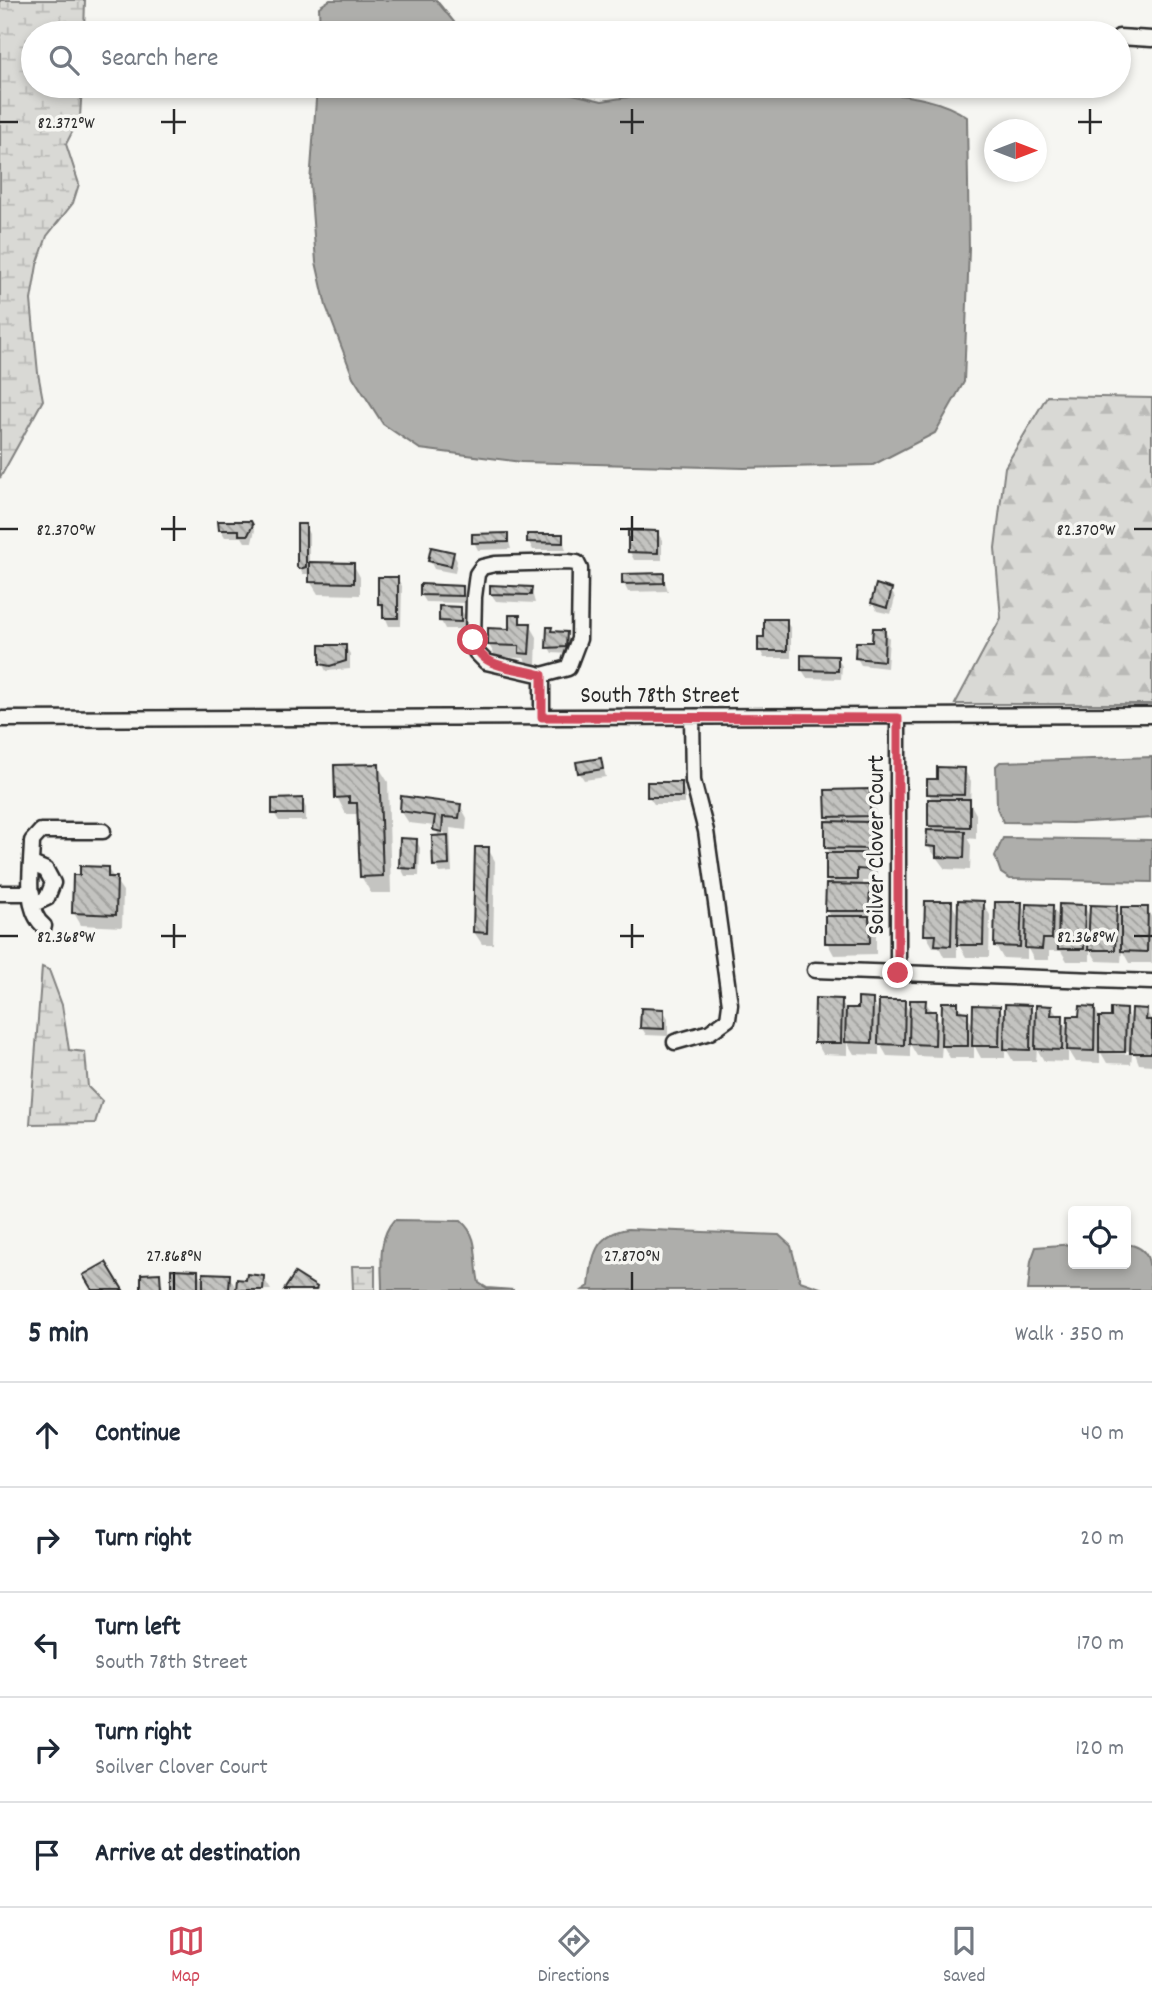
<!DOCTYPE html>
<html lang="en">
<head>
<meta charset="utf-8">
<style>
  :root { --surface:#fff; --page:#f6f6f7; --text:#1f2937; --muted:#747a83; --line:#e0e1e3; --accent:#d1495b }
  body { margin:0; font-family:Dekko,sans-serif; background:var(--page); color:var(--text) }
  .controls { position:absolute; right:21px; bottom:21px; display:grid; overflow:hidden; border-radius:7px; box-shadow:0 4px 10px #0003 }
  .controls button { width:63px; height:63px; display:grid; place-items:center; padding:0; border:0; border-bottom:2px solid var(--line); background:var(--surface); color:var(--text); font:35px sans-serif }
  .compass { position:absolute; left:984px; top:119px; width:63px; height:63px; border-radius:50%; background:var(--surface); box-shadow:0 4px 10px #0003; rotate:90deg }
  .stop { position:absolute; width:21px; height:21px; margin:-16px; border:5px solid #d1495b; border-radius:50%; background:#fff }
  .stop.end { background:#d1495b; border-color:#fff; box-shadow:0 2px 7px #0008 }
  .list { margin:0; padding:0; list-style:none }
  h2 { display:flex; justify-content:space-between; align-items:center; height:91px; margin:0; padding:0 28px; font-size:30px }
  h2 small { font-size:23px; font-weight:400; color:var(--muted) }
  .list li { display:grid; grid-template-columns:46px 1fr auto; gap:21px; align-items:center; box-sizing:border-box; height:105px; padding:0 28px; border-top:2px solid var(--line) }
  .list b { display:block; font-size:26px; white-space:nowrap }
  .list p { margin:0; font-size:23px; white-space:nowrap; color:var(--muted) }
  .list em { font-size:23px; font-style:normal; color:var(--muted) }
  .icon { flex:none; width:38px; height:38px; fill:none; stroke:currentColor; stroke-width:2; stroke-linecap:round; stroke-linejoin:round }
  .map { position:relative; flex:none; width:1152px; height:1290px; overflow:hidden }
  .search { position:absolute; background:var(--surface); box-shadow:0 4px 10px #0003; left:21px; right:21px; top:21px; height:77px; display:flex; align-items:center; gap:18px; box-sizing:border-box; padding:0 24px; border-radius:38px; color:var(--muted); font-size:26px }
  .sheet { height:616px; background:var(--surface) }
  nav { display:flex; justify-content:space-around; align-items:center; box-sizing:border-box; height:98px; border-top:2px solid var(--line); background:var(--surface); font-size:19px; color:var(--muted) }
  nav a { display:grid; justify-items:center; gap:4px }
  nav .on { color:var(--accent) }
  .map>svg:first-child { display:block }
</style>
</head>
<body>
<div class="map">
<svg width="1152" height="1290" viewBox="0 0 1152 1290">
  <defs>
    <pattern id="forest-firs" width="22" height="20" patternUnits="userSpaceOnUse" patternTransform="scale(1.75)"><rect width="22" height="20" fill="#d9d9d5"/><path d="M5 1l3.5 6h-7zM16 11l3.5 6h-7z" fill="#babab7"/></pattern>
    <pattern id="wetland-marsh" width="20" height="14" patternUnits="userSpaceOnUse" patternTransform="scale(1.75)"><rect width="20" height="14" fill="#d9d9d5"/><path d="M1 5h8M5 5V1M11 12h8M15 12V8" fill="none" stroke="#babab7"/></pattern>
    <pattern id="building-back-hatch" width="6" height="6" patternUnits="userSpaceOnUse" patternTransform="scale(1.75)"><rect width="6" height="6" fill="#c3c3c0"/><path d="M-1 5l2 2M0 0l6 6M5-1l2 2" fill="none" stroke="#9f9f9c"/></pattern>
  </defs>
  <rect width="100%" height="100%" fill="#f6f6f2"/>
  <filter id="ink" filterUnits="userSpaceOnUse"><feTurbulence type="fractalNoise" baseFrequency=".0143" numOctaves="2"/><feDisplacementMap in="SourceGraphic" scale="14" xChannelSelector="R" yChannelSelector="G"/><feConvolveMatrix kernelMatrix="1 2 1 2 8 2 1 2 1" color-interpolation-filters="sRGB"/></filter>
  <g filter="url(#ink)">
    <path fill="url(#forest-firs)" stroke="#828280" stroke-width="2" d="M1047,396L1152,398V704H955L1001,618L995,548L1005,467Z"/>
    <path fill="url(#wetland-marsh)" stroke="#828280" stroke-width="2" d="M0,0H85L84,33H33V86H82L80,117L66,144L79,184L73,203L47,236L37,265L31,300L38,373L43,400L0,478Z
      M42,967L49,970L62,1005L69,1050L85,1052L88,1087L102,1101L95,1123L30,1124Z
      M352,1266H375V1290H353Z"/>
    <path fill="#aeaeab" stroke="#7a7a78" stroke-width="2" d="M330,0H436L463,33H320L319,7Z
      M317,86H539L602,101L701,86H844C856,92 869,92 882,93C912,96 942,100 967,117L969,249L964,382L935,433L873,465L744,468L521,462L420,449L383,424L353,377L326,306L316,262L310,183Z
      M1152,757V818L1072,823L1003,822L997,808L996,766L1000,762Z
      M1003,838L1152,840V882L1010,879L1001,873L995,856Z
      M394,1220L461,1221C481,1238 473,1260 479,1283L487,1288L514,1290H382C382,1265 377,1239 394,1220Z
      M628,1229L779,1235L791,1246L800,1281L826,1290H583L589,1286C592,1256 595,1234 628,1229Z
      M1126,1244C1152,1247 1150,1265 1151,1290H1028L1031,1261L1036,1247L1073,1244V1264H1126Z"/>
    <path fill="#0003" fill-rule="evenodd" d="M250,523L255,530L252,542H245L242,537H225L220,529Z
      M305,526L309,534V564H353L360,577V595L318,594L310,581L311,574H303L299,566Z
      M657,532L662,540V560H634L630,552Z
      M507,534L511,549L478,550L474,542Z
      M562,536L566,550H533L529,542Z
      M453,553L457,561L455,573L434,569L430,561Z
      M663,575L668,591L628,592L624,584V576Z
      M397,578L402,586L401,626H389L380,604Z
      M462,587L466,603L426,602L421,594Z
      M531,588L535,603L496,601L491,594Z
      M891,590L895,598L891,614L877,611L873,603Z
      M460,609L465,616L464,629H445L441,621Z
      M519,617L523,625H530L537,637L536,665H528L524,658L496,657L489,645L511,631Z
      M786,621L791,629V658H764L760,650L766,639Z
      M551,629L553,633L566,634L570,641V654L552,653L548,646Z
      M884,630L889,638L887,668L861,665L857,658L874,644Z
      M345,646L350,654V669L326,671L322,663Z
      M837,658L842,666L841,679L807,678L802,670Z
      M601,760L606,777L584,780L579,772Z
      M378,766L388,782L391,893H371L361,876L360,818L357,814H346L337,797Z
      M964,769L971,782L970,803L976,814V839L967,838L971,845L970,870L945,869L928,846L933,832L930,826L933,801L929,794L938,781Z
      M681,784L685,792V804H654L649,797Z
      M869,791L876,803V828H872L876,836V860H873L877,867V881H863V887H869L876,899L875,923H872L876,930V954L834,955L827,942L832,918L827,910L831,886L827,879L831,855L827,847L831,823L827,816Z
      M302,800L306,808V821H279L274,813Z
      M460,805L467,818L466,830L450,828L452,872L440,873L435,865L439,837L435,826L409,823L401,811ZM439,824L447,837H443L436,826Z
      M416,840L420,848L419,876H405L401,868Z
      M488,849L495,861L493,944H482L474,932Z
      M107,868L123,891L122,927L81,925L74,913Z
      M951,903L959,917L983,903L990,915L989,957H966L957,942V957H944L939,947H933L926,935Z
      M1021,904L1028,917L1052,906L1060,920L1084,906L1091,919L1116,908L1123,921L1147,909L1152,918V963H1129L1122,950L1121,962L1097,961L1090,949V961H1067L1061,951H1049V960H1034L1027,947V959L1003,958L996,946Z
      M872,1000L880,1014L904,1002L911,1015L925,1002L943,1026L957,1004L974,1026L999,1007L1007,1021L1030,1007L1038,1020L1051,1007L1069,1030L1094,1008L1100,1018L1113,1019L1125,1010L1133,1023L1146,1010L1152,1021V1065L1139,1064L1134,1051L1105,1050V1053L1132,1054L1131,1064L1107,1063L1100,1051V1063L1076,1062L1068,1049V1062L1044,1061L1037,1049L1036,1061H1013L1005,1047V1058H981L974,1045V1058H950L942,1044L941,1057L917,1056L910,1044V1057L887,1056L879,1042V1055L854,1054L847,1042V1055L823,1054L816,1042L841,1001L846,1010H859Z
      M663,1010L668,1018V1036L646,1035L642,1028Z
      M197,1271L205,1284L229,1276L237,1290H173Z
      M159,1275L164,1290H143Z
      M263,1277L271,1290H238Z"/>
    <path fill="url(#building-back-hatch)" stroke="#2b2b2b" stroke-width="2" d="M218,521H251L253,525L248,535H239V530H219Z
      M297,524H306V567L300,569L297,567Z
      M628,530L658,531V553L628,552Z
      M508,533V542L472,543V534Z
      M527,534H563V543L527,542Z
      M431,547L454,552L451,566L428,561Z
      M309,562L354,563V583L309,582Z
      M664,573V583L622,584V574Z
      M378,577H398V618H383V604H378Z
      M420,584L463,586V596L420,595Z
      M876,584L892,589L887,608L871,603Z
      M490,585L532,587L531,595L490,594Z
      M439,606L461,607V622L439,621Z
      M509,615H520V623H531L529,654L519,653V646L488,645V628L509,629Z
      M764,619H787V651H758V637H764Z
      M547,627H552L551,631L567,632L566,647L546,648Z
      M873,628H885L884,661L855,658L856,642H872Z
      M320,645H346V661L330,666L320,664Z
      M801,655L838,656V671L801,670Z
      M601,758L603,769L578,773L576,762Z
      M379,764L383,876L360,877L357,803H349V797L335,798L334,765Z
      M937,767L965,768L964,795L927,794V779H937Z
      M647,782H682V797H647Z
      M870,789V816L826,817L825,790Z
      M401,796L461,804L459,818L443,817L442,832L433,830L435,816L400,811Z
      M303,798V814H272V799Z
      M928,799H970V827L928,826Z
      M825,821L870,822L869,849L825,848Z
      M927,830L965,831L964,858L936,857V847L926,846Z
      M448,835L449,865L433,866L432,836Z
      M400,838L417,839L416,869L399,868Z
      M475,847H489L487,933L473,932Z
      M826,853H871L870,870L857,869V880H826Z
      M80,866L108,867V877H117L116,915L72,913L73,875H80Z
      M826,884L870,885L869,911H825Z
      M958,900L984,901L983,945H957Z
      M925,901H952L951,946L935,945L936,935H924Z
      M995,902H1022L1020,947L994,946Z
      M1026,904L1053,905L1052,939H1043L1042,949L1025,948Z
      M1059,904L1085,905L1084,949H1058Z
      M1090,905L1117,906L1115,950H1088Z
      M1121,907H1148L1147,952L1121,951Z
      M825,916H869L870,943H825Z
      M815,998L842,999L841,1043H814Z
      M858,998L873,999L872,1043L845,1042L846,1008H858Z
      M879,1000H905L904,1045L878,1044Z
      M910,1000H926L925,1011H936L935,1045L909,1044Z
      M942,1002H958V1011L968,1012V1046H941Z
      M1005,1004L1031,1005L1030,1050L1004,1049Z
      M973,1005L1000,1006L999,1046H972Z
      M1036,1005L1052,1006L1051,1015H1063L1062,1050L1035,1049Z
      M1080,1006L1095,1007L1094,1051L1067,1050L1068,1016H1079Z
      M641,1008L664,1009V1029L640,1028Z
      M1111,1008L1126,1009L1125,1052H1099V1017H1111Z
      M1132,1008L1147,1009L1146,1020H1152V1053H1130Z
      M106,1262L123,1290H92L83,1275Z
      M171,1269L198,1270V1290H171Z
      M160,1273L161,1290H141V1274Z
      M203,1273L230,1274L229,1290H203Z
      M295,1273L317,1287L316,1290H284Z
      M247,1274L264,1276L263,1290H236L237,1279L246,1280Z"/>
    <g fill="none" stroke-linecap="round" stroke-linejoin="round">
      <g stroke="#2b2b2b" stroke-width="19">
        <path id="minor" d="M1119,37L1152,39
          M568,562L577,563L580,569L579,639L568,668L542,675L486,662L476,652L473,640L474,597L477,574L482,567L495,564Z
          M542,675V717
          M0,719L1152,715
          M32,864L46,870L53,883L47,898L32,905
          M0,893H32
          M44,926C23,910 32,865 32,841L41,831H103
          M815,970L1152,982
          M898,973V718
          M675,1042L710,1032L728,1019L730,1004L706,831L693,781L692,717"/>
      </g>
      <use href="#minor" stroke="#f6f6f2" stroke-width="14"/>
    </g>
  </g>
  <g fill="none" stroke-linecap="round" stroke-linejoin="round" filter="url(#ink)">
    <path stroke="#d1495b" stroke-width="9" d="M473,640C481,670 516,667 542,675V717L898,718V973"/>
  </g>
  <path fill="none" stroke="#2b2b2b" stroke-width="2.5" d="M174,109V134M632,109V134M1090,109V134M0,122H18M161,122H186M620,122H644M1078,122H1102M174,516V541M632,516V541M0,529H18M161,529H186M620,529H644M1134,529H1152M174,924V948M632,924V948M0,936H18M161,936H186M620,936H644M1134,936H1152M174,1272V1290M632,1272V1290"/>
  <g text-anchor="middle" stroke-width="7" stroke-linejoin="round" paint-order="stroke">
    <g font-size="24" fill="#2b2b2b" stroke="#f6f6f2">
      <text x="660" y="702">South 78th Street</text>
      <text transform="translate(875 845) rotate(-90)" y="8">Soilver Clover Court</text>
    </g>
  </g>
  <g font-size="18" text-anchor="middle" fill="#2b2b2b" stroke="#f6f6f2" stroke-width="7" stroke-linejoin="round" paint-order="stroke">
    <text x="66" y="128">82.372°W</text>
    <text x="1086" y="535">82.370°W</text>
    <text x="66" y="535">82.370°W</text>
    <text x="66" y="942">82.368°W</text>
    <text x="1086" y="942">82.368°W</text>
    <text x="174" y="1261">27.868°N</text>
    <text x="632" y="1261">27.870°N</text>
  </g>
</svg>
<div class="controls">
<button><svg class="icon" aria-label="locate" viewBox="0 0 24 24"><circle cx="12" cy="12" r="6"/><path d="M12 2v4M12 18v4M2 12h4M18 12h4"/></svg></button>
</div>
<svg class="compass" viewBox="-18 -18 36 36"><path d="M0-13l5 13h-10z" fill="#e53935"/><path d="M0 13l5-13h-10z" fill="#747a83"/></svg>
<div class="stop" style="left:473px;top:640px"></div>
<div class="stop end" style="left:898px;top:973px"></div>
<div class="search"><svg class="icon" aria-label="search" viewBox="0 0 24 24"><circle cx="10" cy="10" r="6"/><path d="M15 15l6 6"/></svg>Search here</div>
</div>
<section class="sheet">
<h2>5 min<small>Walk · 350 m</small></h2>
<ul class="list">
<li><svg class="icon" aria-label="ahead" viewBox="0 0 24 24"><path d="M12 20V5M6 11l6-6 6 6"/></svg><div><b>Continue</b></div><em>40 m</em></li>
<li><svg class="icon" aria-label="right" viewBox="0 0 24 24"><path d="M7 20v-9h11M14 6l5 5-5 5"/></svg><div><b>Turn right</b></div><em>20 m</em></li>
<li><svg class="icon" aria-label="left" viewBox="0 0 24 24"><path d="M17 20v-9H6M10 6l-5 5 5 5"/></svg><div><b>Turn left</b><p>South 78th Street</p></div><em>170 m</em></li>
<li><svg class="icon" aria-label="right" viewBox="0 0 24 24"><path d="M7 20v-9h11M14 6l5 5-5 5"/></svg><div><b>Turn right</b><p>Soilver Clover Court</p></div><em>120 m</em></li>
<li><svg class="icon" aria-label="arrive" viewBox="0 0 24 24"><path d="M6 21V4h12l-3 4 3 4H6"/></svg><div><b>Arrive at destination</b></div></li>
</ul>
</section>
<nav>
<a class="on"><svg class="icon" aria-label="map" viewBox="0 0 24 24"><path d="M3 6l6-2 6 2 6-2v14l-6 2-6-2-6 2zM9 4v14M15 6v14"/></svg>Map</a>
<a><svg class="icon" aria-label="directions" viewBox="0 0 24 24"><path d="M12 3l9 9-9 9-9-9zM9 14v-3h6M13 9l2 2-2 2"/></svg>Directions</a>
<a><svg class="icon" aria-label="saved" viewBox="0 0 24 24"><path d="M7 4h10v16l-5-4-5 4z"/></svg>Saved</a>
</nav>
</body>
</html>
